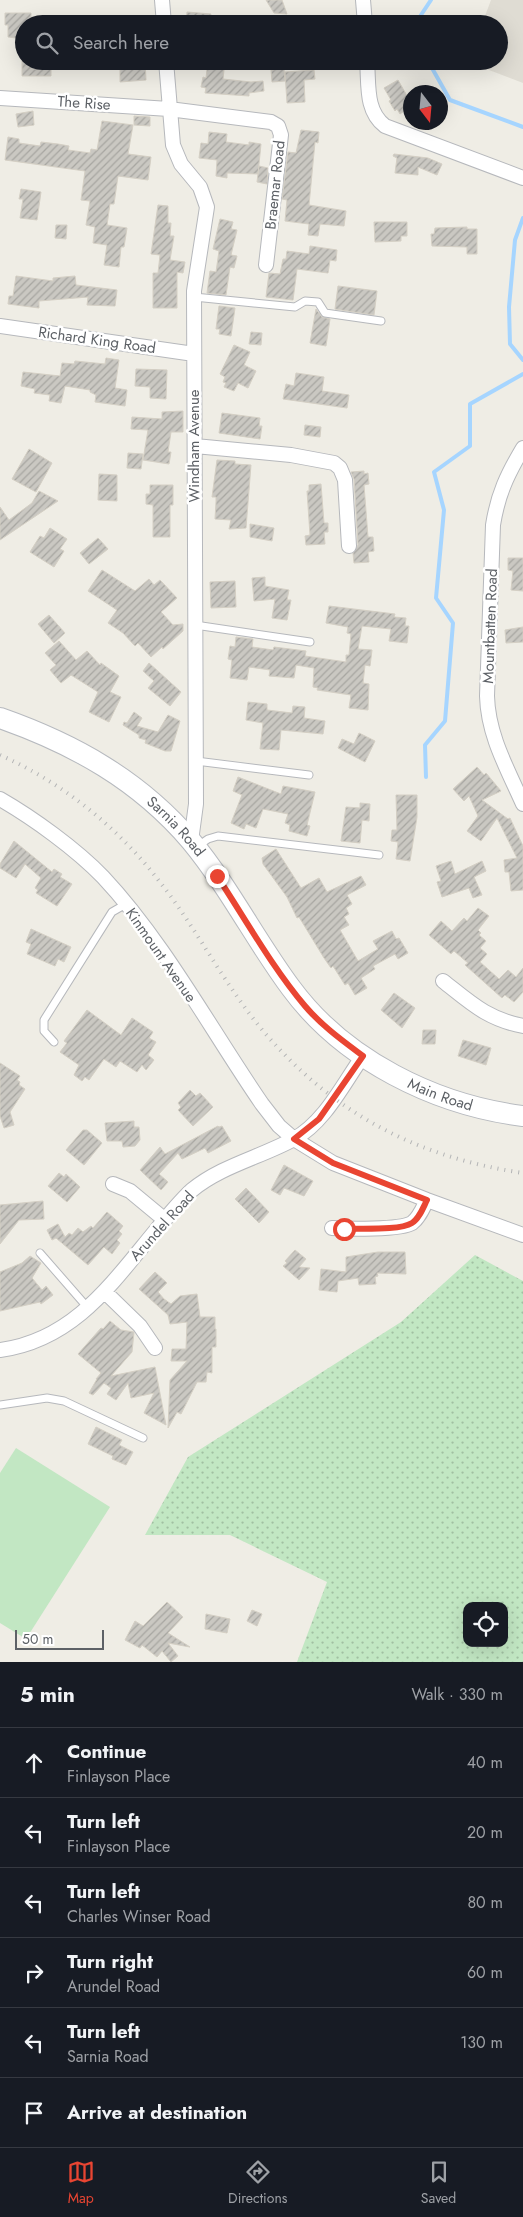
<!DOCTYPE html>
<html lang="en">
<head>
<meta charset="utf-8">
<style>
  :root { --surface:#171b24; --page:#242831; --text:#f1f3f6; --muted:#9ea1a6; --line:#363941; --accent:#e94532 }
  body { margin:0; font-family:Jost,sans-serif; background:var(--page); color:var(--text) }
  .controls { position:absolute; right:15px; bottom:15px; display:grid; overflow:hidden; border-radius:10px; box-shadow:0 5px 20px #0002 }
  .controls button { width:45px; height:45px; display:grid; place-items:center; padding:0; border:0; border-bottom:1px solid var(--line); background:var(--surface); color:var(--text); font:25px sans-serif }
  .compass { position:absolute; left:403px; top:85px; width:45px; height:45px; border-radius:50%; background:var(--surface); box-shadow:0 5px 20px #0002; rotate:164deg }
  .scale { position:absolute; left:15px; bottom:12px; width:89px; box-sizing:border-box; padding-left:5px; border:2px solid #5d6166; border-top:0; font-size:14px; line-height:18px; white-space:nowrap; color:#5d6166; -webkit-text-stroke:4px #fff; paint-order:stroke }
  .stop { position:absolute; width:15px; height:15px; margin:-11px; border:4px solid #e94532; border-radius:50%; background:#fff }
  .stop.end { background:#e94532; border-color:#fff; box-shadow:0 1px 5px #0008 }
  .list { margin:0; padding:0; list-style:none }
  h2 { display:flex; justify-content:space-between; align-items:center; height:65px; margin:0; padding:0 20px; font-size:21px }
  h2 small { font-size:16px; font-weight:400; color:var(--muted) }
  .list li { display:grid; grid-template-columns:32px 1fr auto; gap:15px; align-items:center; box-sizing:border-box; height:70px; padding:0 20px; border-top:1px solid var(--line) }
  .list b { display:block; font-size:19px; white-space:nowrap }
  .list p { margin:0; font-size:16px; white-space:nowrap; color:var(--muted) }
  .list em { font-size:16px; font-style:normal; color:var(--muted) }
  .icon { flex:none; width:28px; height:28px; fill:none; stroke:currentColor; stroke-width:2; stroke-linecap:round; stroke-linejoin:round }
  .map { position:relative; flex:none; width:523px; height:1662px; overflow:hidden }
  .search { position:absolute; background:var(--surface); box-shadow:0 5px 20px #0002; left:15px; right:15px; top:15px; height:55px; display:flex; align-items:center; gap:12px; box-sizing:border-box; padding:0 18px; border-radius:28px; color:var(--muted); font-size:19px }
  .sheet { height:485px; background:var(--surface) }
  nav { display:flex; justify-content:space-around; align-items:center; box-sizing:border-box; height:70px; border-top:1px solid var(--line); background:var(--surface); font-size:14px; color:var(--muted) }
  nav a { display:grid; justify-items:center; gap:2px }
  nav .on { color:var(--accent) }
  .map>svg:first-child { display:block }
</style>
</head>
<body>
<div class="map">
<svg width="523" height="1662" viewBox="0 0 523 1662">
  <defs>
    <pattern id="grass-dots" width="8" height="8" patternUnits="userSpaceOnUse" patternTransform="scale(1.25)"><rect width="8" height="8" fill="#c2e7c3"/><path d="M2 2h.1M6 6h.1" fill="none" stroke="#a1bfa2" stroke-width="1.8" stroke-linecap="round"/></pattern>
    <pattern id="building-hatch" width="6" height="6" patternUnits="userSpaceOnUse" patternTransform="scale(1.25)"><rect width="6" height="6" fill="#cac8c2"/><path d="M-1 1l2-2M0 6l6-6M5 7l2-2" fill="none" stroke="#a7a6a1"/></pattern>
  </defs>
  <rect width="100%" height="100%" fill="#efede5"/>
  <path fill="#dfdcd3" d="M491,0H523V83L468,62L499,61V24H482Z"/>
  <path fill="url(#grass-dots)" fill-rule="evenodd" d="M475,1255L523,1281V1662H297L327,1582L230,1535H145L188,1457L401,1322ZM467,1606H504V1643H467Z"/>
  <path fill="#c2e7c3" d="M16,1448L110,1507L26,1639L0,1623V1473Z"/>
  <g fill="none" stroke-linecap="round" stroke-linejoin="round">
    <path stroke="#a6d5ff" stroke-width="4" d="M415,24L431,0
      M428,61L450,100L523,127
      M523,218L515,240L509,307L510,344L523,360
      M426,777L425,745L445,721L453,623L436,598L444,510L434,472L470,446V404L523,374"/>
  </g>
  <path fill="url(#building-hatch)" stroke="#d4cfc4" d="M266,0H282L287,14L274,13Z
    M187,12L211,14L209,24H186Z
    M5,13H31V24H24V39L8,37V25H5Z
    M22,61H51V76H22Z
    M120,61H145L146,80L120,82Z
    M208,61H225L223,79L251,82L263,81L264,91L249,93V96L205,93L206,88L201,87L203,77L206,78Z
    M284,69L285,81L272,82L271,70Z
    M314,70L315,79L304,80L305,102L287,103L285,72Z
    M398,80L410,101V107L400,114L397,109L395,111L389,101L391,100L384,88Z
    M33,111L34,125L18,127L16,114Z
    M134,116L150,117V126L134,125Z
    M102,121L133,125L128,154L151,157L148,180L118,176L114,204H110L107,225L127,228L124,247H121L119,267L104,265L107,245L93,243L95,227L86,225L90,201L81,200L85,171L5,160L8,137L19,139V143L40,146L41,142L58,144L69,146L68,150L90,153L91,149L97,150Z
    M301,130L319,132L318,143L315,142L309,205L346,211L344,226L320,224L318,236L308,235L309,224L285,221L287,200L282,199L288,152L296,153Z
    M209,132L227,134L226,142L249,145V142L261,144L258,174L227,173V178L216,176L217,160L199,158L201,143L208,144Z
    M394,154L428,158L442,164L437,175L418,167V175L395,173L397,158L393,156Z
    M259,166L268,168L267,184L257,182Z
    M21,189L41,192L37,220L20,218L23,199H19Z
    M158,205L168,206V223H171L170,236H174L170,260L185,262L183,273L177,272V308H153V273H158L160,255L151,254Z
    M220,219L233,222L231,229L237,230L231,255L237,256L234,268L230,267L226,295L207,293L210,271L216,272L219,251L213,249Z
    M374,222H407V236H401V241L375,242Z
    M56,225H67L66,239L55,238Z
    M467,227V229H477V254H467V247L432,246L431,234H434L435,228Z
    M310,246L337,250L336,261L330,260L328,273L297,269L293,300L266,297L269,273L280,274L283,259H286L287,251L309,254Z
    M16,276L53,281V278L75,276L76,285L117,290L115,306L87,305L88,297L39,301V308L8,304L9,296H13Z
    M338,286L377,291L374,315L335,309Z
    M219,306L235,308L231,336L219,334L220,329H216Z
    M316,309L322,317L330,319L326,346L310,343Z
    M251,332L262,333L261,345L249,344Z
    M234,345L250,352L244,365L256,371L248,388L238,383L234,391L224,387L226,383L223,382L225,377L220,374Z
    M106,358L119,360L115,388L127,390L125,406L95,402L96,395L90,392V390L65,386L61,403L49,401L50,395L34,393L35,389L21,386L23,372L60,376L62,363L74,364L75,361L105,364Z
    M136,369L167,370L166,399L150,398V387L135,386Z
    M296,373L324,377L322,391L349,395L347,408L283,399L286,384L294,386Z
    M183,411V432H171L168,452H171L169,464L143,460L148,430L131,429L132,417L162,419V412Z
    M222,413L260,418L259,426H262L260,439L219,433Z
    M305,425L321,427L320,437L304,435Z
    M29,449L52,463L36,492L12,479Z
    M128,453L143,454L141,469L127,468Z
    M217,460L235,461V464L251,465L246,528L229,529L231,520L215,519L216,502V497H212Z
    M364,471V474L368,473L369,484L364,485L368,537H373L374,551L368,552L369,562L354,563L353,553L358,545L354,479L351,472Z
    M99,474L117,475V501L98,500Z
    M321,484L324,523H328V532H324L325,544L306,545L305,536L310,535L307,491H309V485Z
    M150,485H173V505H170V537H153V505L146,504V494H150Z
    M39,491L58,501L0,540V507L9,520L32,503Z
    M250,524L274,528L272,541L250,537Z
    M50,528L67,539L60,549L64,551L54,567L30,552L40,536L44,538Z
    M98,538L108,549L89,564L80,553Z
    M508,558H523V591L511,590L513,571L508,570Z
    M102,570L135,591L149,579L154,585L160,580L177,598L161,612L173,625L183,624V631L163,649L162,647L151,657L138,643L135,646L123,633L108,623L117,610L88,591Z
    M265,577V586L289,590L287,600H291L287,620L272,618L275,599L254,601L252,578Z
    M235,581L236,607L211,608L210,582Z
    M329,606L395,614L394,617L406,618L405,626H409L407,643L389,641L391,629L362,626L358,649L372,650L370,666L365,665L363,683L369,684L368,710L349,708L351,695L317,690L318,688L313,687L314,668L296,665L294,678L269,676L270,670L249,667L247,680L230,678L232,660L228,659L230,646L235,647L236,637L253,639L252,647L273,650L274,647L306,651L305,656L346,662V655H349L351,634L347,633L348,627L326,623Z
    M49,615L65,633L54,643L38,624Z
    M523,627V642L506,643L505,630Z
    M59,641L76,660L87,651L100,665L101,663L119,676L110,692L121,697L109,722L89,712L98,692L71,675L61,683L50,670L56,665L45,653Z
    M149,663L181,692L170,706L148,688L154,681L143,671Z
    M248,702L267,704V710L292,713L293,706L305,707L304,718L325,721L323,734L281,730L279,750L260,749L263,723L246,720Z
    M134,712L142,718L137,726L158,732L168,715L180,721L171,751H165L145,743L146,740L139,738V735L123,725L124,722L127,723Z
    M359,733L375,741L365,762L338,748L342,739L354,744Z
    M477,767L484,775L486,773L501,791L482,800L508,819L510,818L523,846V890L511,891L509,872H505L504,860L517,858L497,818L481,841L467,831L478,816L469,796L464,801L453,789Z
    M238,777L281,794L283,786L315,792L307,825L310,826L307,836L289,831L290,825L285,823L288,814L263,809L256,828L246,824L244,829L231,823L242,795L233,791Z
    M396,795H417V817L410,861L396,859L398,842L391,841L392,830H397Z
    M360,803L370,804L369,821L362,820L360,843L341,841L346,807L360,808Z
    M14,841L52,872L54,869L62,874L60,877L72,884L57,906L36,893L38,890L35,888L41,878L25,864L16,878L0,868V864Z
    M276,849L301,888L319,878L327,892L361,876L366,885L347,895L352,904L346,908L349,914L344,917L349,925L340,930L358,961L378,949L373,941L392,931L396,939L399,938L408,953L398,959L395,954L373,966L375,969L361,978L367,988L355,995L348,983L345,985L333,966L331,968L324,958L299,917L297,918L287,897L263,864L262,858Z
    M451,861L455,874L482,861L486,871L474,877L482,895L473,898L469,888L442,897L437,882L441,881L436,866Z
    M478,908L489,916L478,930L481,933L479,935L486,941L480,948L487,954L480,962L499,979L508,970L516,977L523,968V992L514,1002L505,995L502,998L465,965L468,963L454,951L451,954L429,935L441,921L452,931L464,918L467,921Z
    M31,929L71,947L64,962L58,959L55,966L27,954L31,944L26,942Z
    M394,993L415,1008L402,1028L381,1010Z
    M87,1010L121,1035L132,1018L153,1032L149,1038L156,1042L148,1055L154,1060L146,1070L142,1065L137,1072L120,1061L116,1067L104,1059L89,1080L85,1077L82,1081L74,1075L79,1065L60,1052L67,1043L64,1041Z
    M423,1030H436L435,1044H422Z
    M463,1040L491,1048L486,1065L458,1056Z
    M0,1063L20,1076L17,1080L20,1082L19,1085L25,1089L10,1112L14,1125L4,1128L0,1116Z
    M190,1090L196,1096L200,1093L213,1107L193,1126L178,1110L181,1107L178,1103Z
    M134,1121V1127H139L140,1140L135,1146L123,1147L122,1141H107L105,1123Z
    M218,1126L219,1127L222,1126L231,1141L208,1153L205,1148L182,1159L178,1153L159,1174L168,1182L161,1190L140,1170L160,1147L165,1154Z
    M83,1130H87L102,1143L84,1165L66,1150Z
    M284,1165L313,1181L304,1196L284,1188L280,1195L271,1190Z
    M59,1173L64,1177L66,1174L80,1187L67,1202L48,1186Z
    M246,1188L269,1212L259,1223L235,1199Z
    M43,1201L44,1219L19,1220L0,1244V1205Z
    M107,1212L123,1226L119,1231L122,1234L117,1240L120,1243L112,1254L104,1247L88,1265L56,1238L52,1240L47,1230L58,1224L65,1237L69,1233L72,1235L78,1228L83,1232L91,1226L93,1228Z
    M295,1250L306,1259L299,1267L310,1268L299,1280L283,1266L287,1263L285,1261Z
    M378,1252H405L406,1274L377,1273L378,1276L375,1277L376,1284L359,1285L358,1278L338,1281L337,1292L319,1290L321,1269L346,1272V1257Z
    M30,1256L41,1263L32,1278L42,1290L46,1286L53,1295L41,1304L40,1302L0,1311V1272L22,1263Z
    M155,1272L167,1283L158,1292L164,1299L171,1304L180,1296L197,1294L200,1317H215V1329H216V1347H212V1373L207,1372L206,1382H197L181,1414L177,1412L168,1428L170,1380L187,1361H171L172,1349H186L187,1322L170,1324L168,1315L139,1289Z
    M110,1321L121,1330L134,1332L132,1352L111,1376L155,1367L166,1425L144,1413L154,1393L131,1398L128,1383L116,1400L107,1394L111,1388L104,1383L93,1395L89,1393L97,1379H96L101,1373L78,1354L101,1328L103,1329Z
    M96,1427L122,1440L119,1445L133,1452L126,1465L112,1459L113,1456L88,1444Z
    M167,1602L183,1617L168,1633L190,1647L168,1643L178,1656L171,1662L162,1651L157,1657L142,1645L140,1648L125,1640L135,1621L143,1626Z
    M252,1610L262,1614L257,1626L247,1621Z
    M206,1614L230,1619L227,1633L205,1629Z"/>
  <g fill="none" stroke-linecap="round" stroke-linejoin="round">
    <g stroke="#b6b8bc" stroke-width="9">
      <path id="lane" d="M194,297L295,307L305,301L318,302L325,313L381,321
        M195,625L310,642
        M196,761L309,775
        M198,846L208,839L218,836L379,855
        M54,1042L44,1031V1020L112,912L126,904
        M40,1253L88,1308
        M0,1405L47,1398L64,1401L143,1438"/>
    </g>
    <g stroke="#b6b8bc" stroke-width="16">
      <path id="street" d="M162,0L164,24
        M363,0L365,24
        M166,61L173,145L181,164L200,187L207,207L194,291L196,804L191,841
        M367,61C369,84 365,111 385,126L523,178
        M0,98L169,109L271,122L278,126L281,135L266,265
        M0,326L194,354
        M195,446L291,455L334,463L340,468L345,480L349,546
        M523,448C507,475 498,494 493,525L487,696C488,735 507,768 523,804
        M0,799C33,818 76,849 103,877C164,942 211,1030 262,1104L279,1126L294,1139L333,1163L427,1200L523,1235
        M443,981C471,1003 487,1019 523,1026
        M113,1184L130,1191L165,1220
        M332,1228C347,1229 401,1230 412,1223C419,1218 423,1208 427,1200
        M105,1292L140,1326L155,1348
        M0,1350C74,1340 112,1283 157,1229C168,1216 179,1202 192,1190C221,1166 261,1157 294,1139C325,1122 343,1084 363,1056"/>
    </g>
    <g stroke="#b7babf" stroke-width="22">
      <g id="secondary">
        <path id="s1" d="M0,718C74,744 139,780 191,841C229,887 256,941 291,988C344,1060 435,1105 523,1116"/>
      </g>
    </g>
    <use href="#lane" stroke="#fff" stroke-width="7"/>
    <use href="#street" stroke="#fff" stroke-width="14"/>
    <use href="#secondary" stroke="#fff" stroke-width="20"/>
    <path stroke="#b4b5b6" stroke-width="4" stroke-dasharray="1 6" stroke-linecap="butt" d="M0,755C65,784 120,829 163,886C199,933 226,987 264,1032C334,1114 417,1157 523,1173"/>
  </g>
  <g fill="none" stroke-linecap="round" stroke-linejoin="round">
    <path stroke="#e94532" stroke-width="6" d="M217,876C246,920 272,967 305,1006C322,1026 343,1041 363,1056L319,1119L294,1139L333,1163L427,1200C423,1208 419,1219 412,1223C399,1231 360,1228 344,1229"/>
  </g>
  <g text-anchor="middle" stroke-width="5" stroke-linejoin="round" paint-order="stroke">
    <g font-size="15" fill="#5d6166" stroke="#fff">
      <text transform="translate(84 103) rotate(4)" y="5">The Rise</text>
      <text transform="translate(275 185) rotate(-84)" y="5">Braemar Road</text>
      <text transform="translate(97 340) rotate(8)" y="5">Richard King Road</text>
      <text transform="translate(194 446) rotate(-90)" y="5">Windham Avenue</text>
      <text transform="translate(490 626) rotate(-88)" y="5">Mountbatten Road</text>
      <text dy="5" stroke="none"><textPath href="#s1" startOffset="209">Sarnia Road</textPath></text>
      <text transform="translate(161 955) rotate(55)" y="5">Kinmount Avenue</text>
      <text dy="5" stroke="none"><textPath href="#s1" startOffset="594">Main Road</textPath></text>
      <text transform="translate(162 1226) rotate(-48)" y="5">Arundel Road</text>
    </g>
  </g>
</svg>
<div class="controls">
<button><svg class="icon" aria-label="locate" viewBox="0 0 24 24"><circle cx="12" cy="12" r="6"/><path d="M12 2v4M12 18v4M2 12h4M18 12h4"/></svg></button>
</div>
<svg class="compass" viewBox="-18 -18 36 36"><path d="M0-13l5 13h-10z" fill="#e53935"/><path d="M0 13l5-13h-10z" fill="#9ea1a6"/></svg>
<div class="scale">50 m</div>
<div class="stop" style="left:344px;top:1229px"></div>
<div class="stop end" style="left:217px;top:876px"></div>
<div class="search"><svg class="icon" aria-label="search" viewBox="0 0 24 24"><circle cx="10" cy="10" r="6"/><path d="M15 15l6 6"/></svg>Search here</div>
</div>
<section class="sheet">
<h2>5 min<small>Walk · 330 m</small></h2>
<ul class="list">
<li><svg class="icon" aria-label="ahead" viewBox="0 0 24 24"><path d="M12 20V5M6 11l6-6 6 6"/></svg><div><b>Continue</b><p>Finlayson Place</p></div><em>40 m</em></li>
<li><svg class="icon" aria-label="left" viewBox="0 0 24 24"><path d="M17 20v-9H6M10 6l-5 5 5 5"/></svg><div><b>Turn left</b><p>Finlayson Place</p></div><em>20 m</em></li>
<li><svg class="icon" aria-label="left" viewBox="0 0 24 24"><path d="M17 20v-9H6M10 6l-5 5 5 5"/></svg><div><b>Turn left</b><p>Charles Winser Road</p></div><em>80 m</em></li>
<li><svg class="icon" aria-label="right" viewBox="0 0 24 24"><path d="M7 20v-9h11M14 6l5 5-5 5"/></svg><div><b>Turn right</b><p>Arundel Road</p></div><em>60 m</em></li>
<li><svg class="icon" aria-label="left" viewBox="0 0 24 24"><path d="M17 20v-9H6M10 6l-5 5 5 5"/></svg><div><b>Turn left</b><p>Sarnia Road</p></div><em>130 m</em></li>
<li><svg class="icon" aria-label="arrive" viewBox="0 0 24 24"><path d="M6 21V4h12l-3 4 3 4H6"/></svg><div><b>Arrive at destination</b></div></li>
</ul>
</section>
<nav>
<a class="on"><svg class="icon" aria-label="map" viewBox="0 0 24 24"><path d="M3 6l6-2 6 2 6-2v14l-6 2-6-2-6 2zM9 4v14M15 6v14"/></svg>Map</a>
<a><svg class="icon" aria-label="directions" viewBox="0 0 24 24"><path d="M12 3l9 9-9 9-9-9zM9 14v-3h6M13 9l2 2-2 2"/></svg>Directions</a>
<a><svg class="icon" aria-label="saved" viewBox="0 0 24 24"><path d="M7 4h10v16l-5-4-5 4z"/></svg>Saved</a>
</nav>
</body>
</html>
